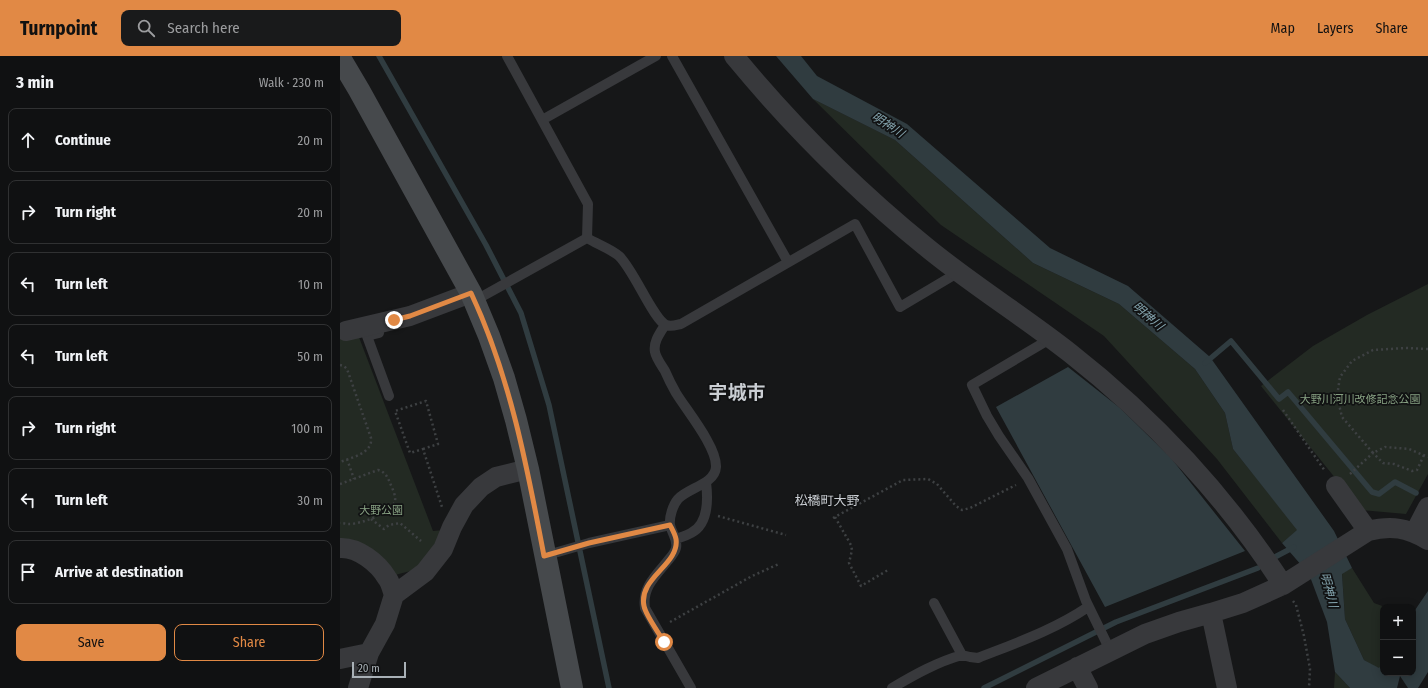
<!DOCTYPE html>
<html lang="en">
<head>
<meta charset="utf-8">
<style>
  :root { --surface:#101112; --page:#191a1b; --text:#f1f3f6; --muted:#9c9d9f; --line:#303132; --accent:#e18945 }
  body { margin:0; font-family:"Fira Sans Condensed","Noto Sans JP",sans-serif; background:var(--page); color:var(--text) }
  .controls { position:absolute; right:12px; bottom:12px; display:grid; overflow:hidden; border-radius:8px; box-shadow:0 2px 10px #0003 }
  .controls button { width:36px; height:36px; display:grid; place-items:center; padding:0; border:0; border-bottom:1px solid var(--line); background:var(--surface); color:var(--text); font:20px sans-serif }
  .scale { position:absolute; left:12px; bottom:10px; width:54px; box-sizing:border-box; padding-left:4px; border:2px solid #a9b1b7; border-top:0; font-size:11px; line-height:14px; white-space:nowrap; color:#a9b1b7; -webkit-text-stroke:3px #111213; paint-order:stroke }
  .stop { position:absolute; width:12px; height:12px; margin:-9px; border:3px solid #e18945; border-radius:50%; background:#fff }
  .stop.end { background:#e18945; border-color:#fff; box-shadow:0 1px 4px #0008 }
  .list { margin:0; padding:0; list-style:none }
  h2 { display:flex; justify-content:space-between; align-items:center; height:52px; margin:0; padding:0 16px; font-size:17px }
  h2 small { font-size:13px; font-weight:400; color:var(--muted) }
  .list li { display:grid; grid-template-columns:26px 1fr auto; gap:12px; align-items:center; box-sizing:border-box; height:64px; margin:0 8px 8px; padding:0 8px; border:1px solid var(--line); border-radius:8px }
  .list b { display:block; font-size:15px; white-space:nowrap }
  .list em { font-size:13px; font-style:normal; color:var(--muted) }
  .actions { display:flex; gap:8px; padding:12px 16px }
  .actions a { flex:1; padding:9px 0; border:1px solid var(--accent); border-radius:8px; text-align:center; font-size:14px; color:var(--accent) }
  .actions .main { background:var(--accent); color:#111 }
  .icon { flex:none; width:22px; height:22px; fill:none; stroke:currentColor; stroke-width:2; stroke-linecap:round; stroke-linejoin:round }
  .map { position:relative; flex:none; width:1088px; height:632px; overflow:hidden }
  header { display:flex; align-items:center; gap:24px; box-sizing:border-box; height:56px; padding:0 20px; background:var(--accent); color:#111 }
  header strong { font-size:19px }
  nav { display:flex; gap:22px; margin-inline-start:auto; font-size:14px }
  .search { width:280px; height:36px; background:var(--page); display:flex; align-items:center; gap:10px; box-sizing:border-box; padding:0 14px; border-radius:8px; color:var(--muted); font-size:15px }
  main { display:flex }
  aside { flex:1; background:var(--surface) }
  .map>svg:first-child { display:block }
</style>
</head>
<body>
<header>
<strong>Turnpoint</strong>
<div class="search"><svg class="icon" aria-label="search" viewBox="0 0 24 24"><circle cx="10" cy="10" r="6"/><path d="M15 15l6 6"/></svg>Search here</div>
<nav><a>Map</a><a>Layers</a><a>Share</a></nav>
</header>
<main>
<aside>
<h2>3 min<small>Walk · 230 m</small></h2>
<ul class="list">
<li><svg class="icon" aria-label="ahead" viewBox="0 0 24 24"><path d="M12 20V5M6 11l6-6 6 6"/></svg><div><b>Continue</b></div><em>20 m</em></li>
<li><svg class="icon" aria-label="right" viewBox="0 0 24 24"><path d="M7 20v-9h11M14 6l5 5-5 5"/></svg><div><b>Turn right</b></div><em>20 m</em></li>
<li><svg class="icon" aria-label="left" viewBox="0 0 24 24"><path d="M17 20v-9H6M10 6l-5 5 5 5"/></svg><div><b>Turn left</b></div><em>10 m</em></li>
<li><svg class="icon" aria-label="left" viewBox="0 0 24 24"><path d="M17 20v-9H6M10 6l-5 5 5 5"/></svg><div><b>Turn left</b></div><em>50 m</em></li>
<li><svg class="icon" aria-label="right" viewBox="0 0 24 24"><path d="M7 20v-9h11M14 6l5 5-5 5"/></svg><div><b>Turn right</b></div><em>100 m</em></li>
<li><svg class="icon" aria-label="left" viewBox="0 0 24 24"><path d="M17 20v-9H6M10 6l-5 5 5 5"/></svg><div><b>Turn left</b></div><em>30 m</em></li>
<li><svg class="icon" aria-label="arrive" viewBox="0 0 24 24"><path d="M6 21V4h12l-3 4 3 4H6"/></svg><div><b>Arrive at destination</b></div></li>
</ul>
<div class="actions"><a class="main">Save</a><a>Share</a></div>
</aside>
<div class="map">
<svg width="1088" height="632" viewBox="0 0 1088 632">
  <rect width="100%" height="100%" fill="#161718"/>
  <path fill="#232a23" d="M473,43L555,84L693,207L779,248L855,313L885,357L893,393L958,474L942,487L877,403L764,280L601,169Z
    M1088,228V418L1066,458L1021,454L921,330L973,290L1027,259Z
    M17,276L93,475L104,474L78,513L55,519L0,482V279Z
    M1012,512L1034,547L1045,551H1043V606L1039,613L1024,604L1005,563L1002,517Z
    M995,616L1010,632H994Z"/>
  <path fill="#303c40" d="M436,0H461L477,20L567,68L710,192L788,230L870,301L994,475L1012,512L1002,518L1005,563L1024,604L1039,612L1043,606V617H1073V557L1088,535V616L1078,632H1068L1060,620L1057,632H1010L995,616L987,566L969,518L942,487L957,474L893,393L885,357L855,313L779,248L693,207L555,84L473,43Z
    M728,311L780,352L831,402L905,495L765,551L656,351Z"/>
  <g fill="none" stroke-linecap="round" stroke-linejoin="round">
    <path stroke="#303c40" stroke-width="5.5" d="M39,0L146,189L181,257L209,349L269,632
      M865,307L891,285L939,343L948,336L1032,436L1039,438L1055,426L1076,437
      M933,502L954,491
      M644,632L776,566L918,512"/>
    <path stroke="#3e4143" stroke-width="2.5" stroke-dasharray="2 3" stroke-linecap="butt" d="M1088,293L1066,292L1033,294L1012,305L1000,321L997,340L1002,361L1033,397L1045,391L1069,393L1088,401
      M0,309L4,310L7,313L31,382C33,397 11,402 0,406
      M943,354L985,415
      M83,393L98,388L86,345L55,355L70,397L83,393L102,451
      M7,403L14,423
      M1010,418L1033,397L1043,407L1054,408L1072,415L1077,414L1084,399
      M0,428L38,414C45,416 47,420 50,427C52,432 56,439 55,445C52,457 21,468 9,468C6,468 3,467 0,467
      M378,460L446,479
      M495,461L511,489L512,494L509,507L521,530L548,514
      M493,462L563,424L588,423L597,428L616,450L622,454L630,452L676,429
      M31,463L44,473L49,469L60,467L81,485
      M953,545L956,549L964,580L970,613L969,632
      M330,566L412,520L439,508"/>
    <path stroke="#38393c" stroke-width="10" d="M167,0L248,148L247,182C257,188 271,193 279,200C294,214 313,263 326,269C331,271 336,269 341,268L515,168L560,251L619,216
      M332,0L448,206
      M202,64L316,0
      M134,245L247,182
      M325,269C320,277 313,286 315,296C316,302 322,310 325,315C328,322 332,330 336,337C347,355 377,391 376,411C375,428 348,432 338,443C333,449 329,461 330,469C332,478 338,483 336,492C335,497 329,503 326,507C314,521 302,533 305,552L351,632
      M39,277L27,280L49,340
      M710,283L632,329L647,360L659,380L688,422L727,493L746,545L770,594
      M336,483C341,481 346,480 351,477C369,468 368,442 366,426
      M204,500L249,487L330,469
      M594,547L622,599L630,601L638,602C676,587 714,574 748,551
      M552,632C574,619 597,606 622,599"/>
    <path stroke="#38393c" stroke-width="20" d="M394,0C451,69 515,133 585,190C631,228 683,260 730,297C812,361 887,442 943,529
      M6,275L70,260L131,237
      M996,430L1028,475
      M1075,476L1088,451
      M0,492C18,491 38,507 47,522C51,527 52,534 54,539
      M871,557L887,632
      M0,603L29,597L45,568L54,539L85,516L103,493L112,471L124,449L141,431L156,421L188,413
      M737,611L748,632
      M18,632L29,597
      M696,632L805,578L839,566L871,557L903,547L943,529L1028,475C1052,469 1067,472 1088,484"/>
    <path stroke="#46494c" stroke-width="22" d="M0,2L19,34L131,237L149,280L164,322L176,364L188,413L232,632"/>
  </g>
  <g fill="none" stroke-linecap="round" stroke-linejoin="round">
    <path stroke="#e18945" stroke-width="5" d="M54,264L70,260L131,237C170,320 187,410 204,500L249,487L330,469C332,473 335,478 336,483C340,508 298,522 304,550C306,560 319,577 324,586"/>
  </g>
  <g text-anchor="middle" stroke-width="3.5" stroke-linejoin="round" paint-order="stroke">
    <g font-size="11" fill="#87a082" stroke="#111213">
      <text x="1020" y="347">大野川河川改修記念公園</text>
      <text x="41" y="458">大野公園</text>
    </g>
    <g font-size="12" font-style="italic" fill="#84a4ae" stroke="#111213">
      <text transform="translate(548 69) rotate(33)" y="4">明神川</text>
      <text transform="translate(808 260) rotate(41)" y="4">明神川</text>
      <text transform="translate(989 534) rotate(75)" y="4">明神川</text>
    </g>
    <g font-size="13" fill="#caced3" stroke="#111213">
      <text x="487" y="449">松橋町大野</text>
    </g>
    <g font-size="19" font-weight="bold" fill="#caced3" stroke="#111213">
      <text x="397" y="343">宇城市</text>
    </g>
  </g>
</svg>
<div class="controls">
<button>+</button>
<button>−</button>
</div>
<div class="scale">20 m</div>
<div class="stop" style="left:324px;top:586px"></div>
<div class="stop end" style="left:54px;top:264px"></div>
</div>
</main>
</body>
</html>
